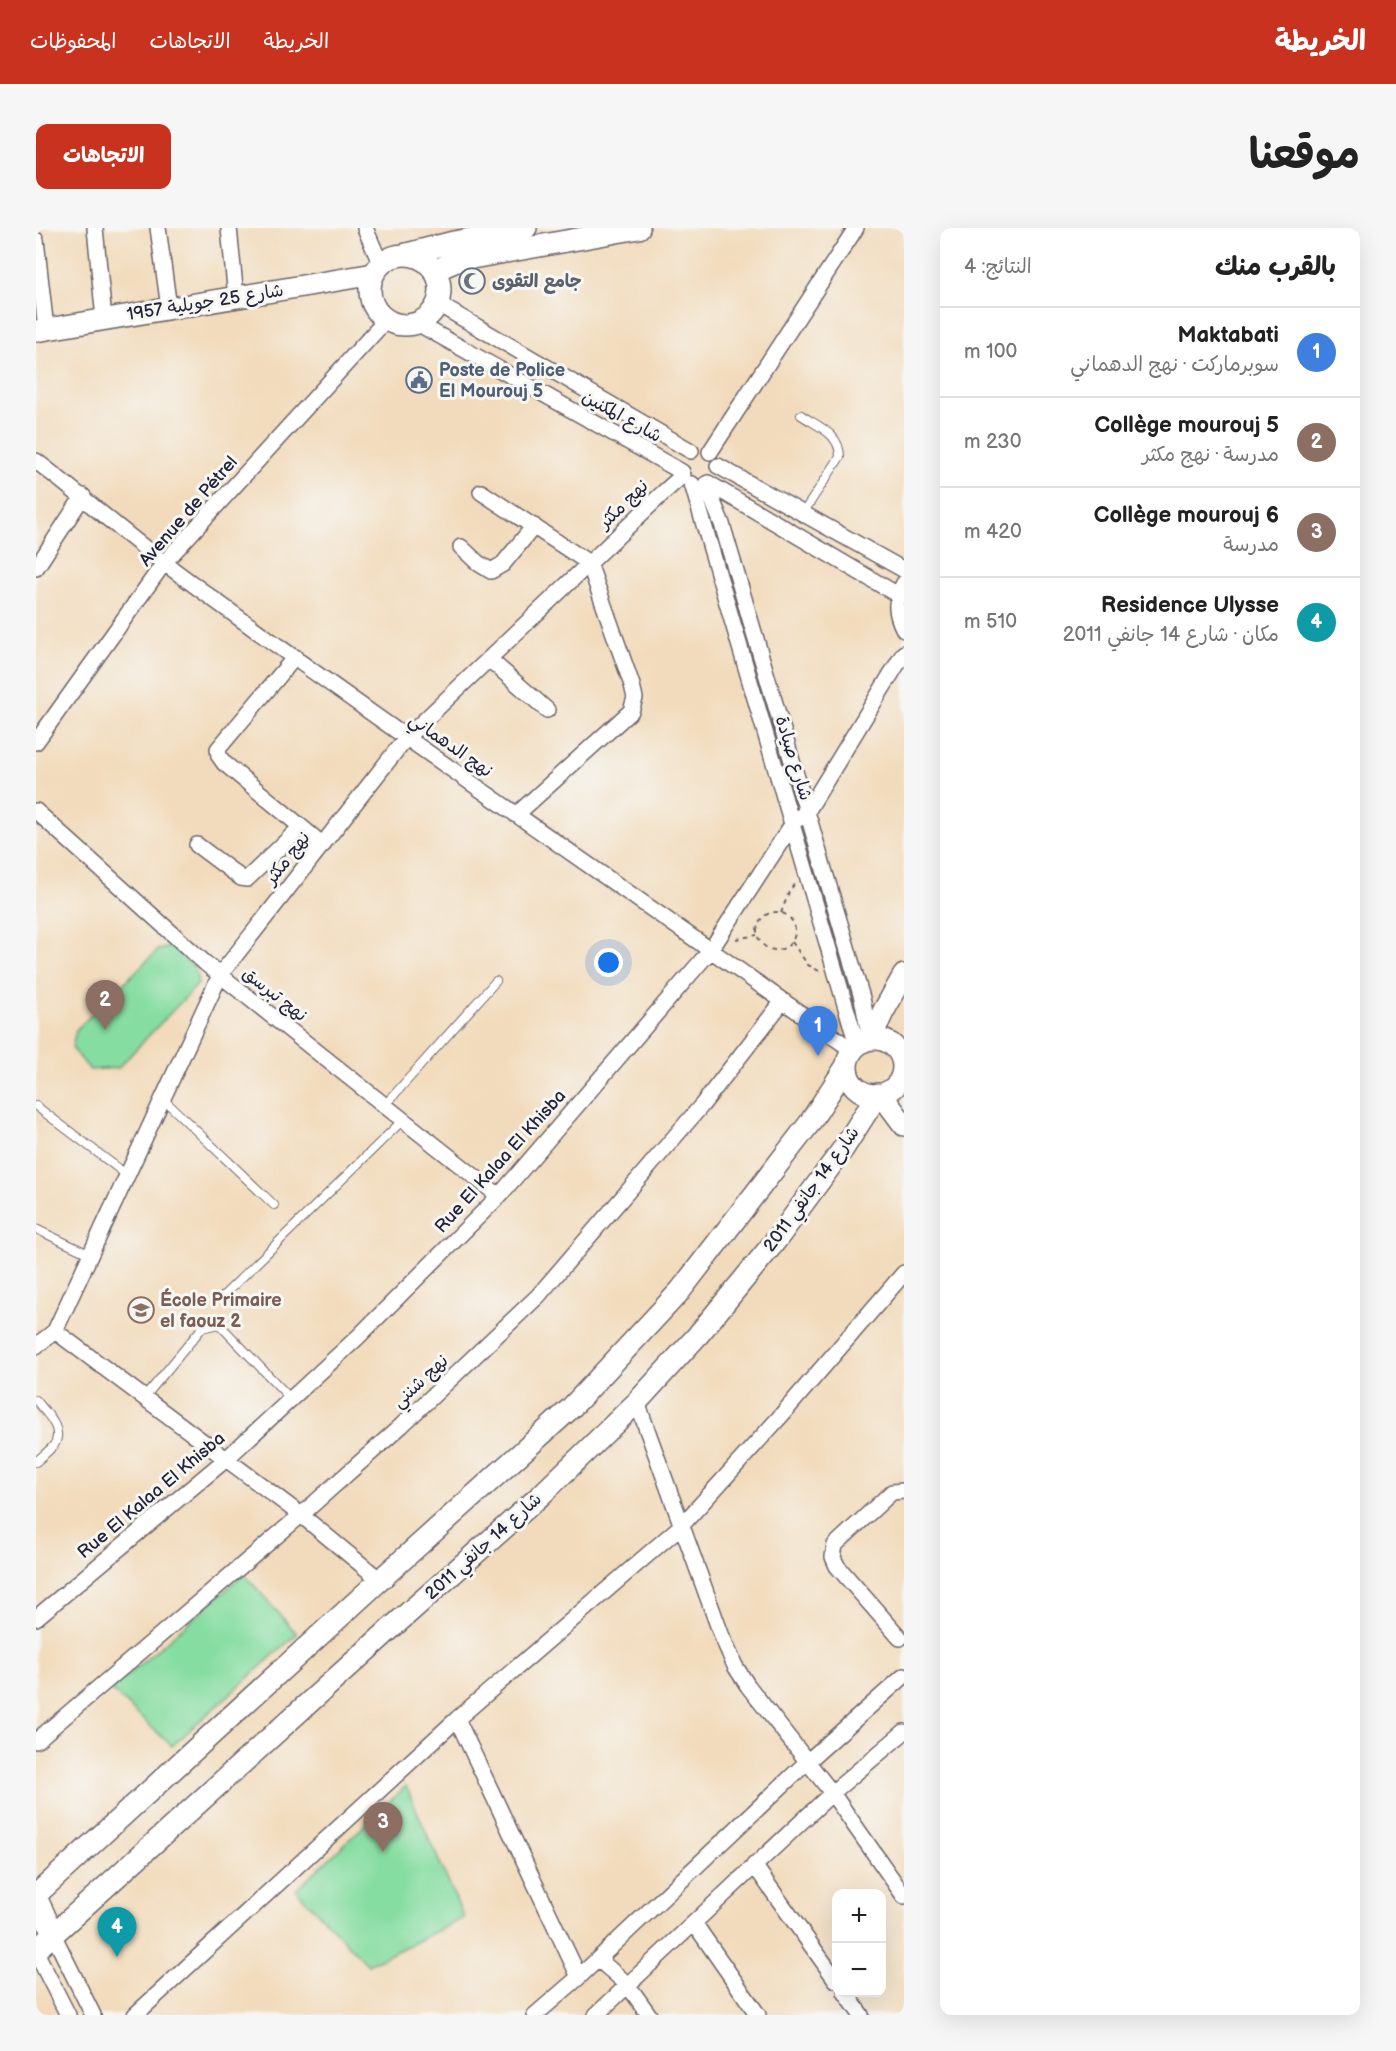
<!DOCTYPE html>
<html lang="ar">
<head>
<meta charset="utf-8">
<style>
  :root { --surface:#fff; --page:#f6f6f6; --text:#222; --muted:#767676; --line:#e0e0e0; --accent:#c8321e }
  body { margin:0; font-family:"Balsamiq Sans","Playpen Sans Arabic",sans-serif; background:var(--page); color:var(--text); direction:rtl }
  .controls { position:absolute; right:18px; bottom:18px; display:grid; overflow:hidden; border-radius:12px; box-shadow:0 6px 24px #0002 }
  .controls button { width:54px; height:54px; display:grid; place-items:center; padding:0; border:0; border-bottom:2px solid var(--line); background:var(--surface); color:var(--text); font:30px sans-serif }
  .you { position:absolute; left:573px; top:735px; width:21px; height:21px; margin:-15px; border:4px solid #fff; border-radius:50%; background:#1a73e8; box-shadow:0 0 0 9px #1a73e833 }
  .badge { display:grid; place-items:center; width:39px; height:39px; border-radius:50%; background:var(--accent); color:#fff; font-size:20px; font-weight:700 }
  .pin { position:absolute; translate:-50% -50px; filter:drop-shadow(0 2px 3px #0008) }
  .pin::after { content:''; position:absolute; top:32px; width:21px; height:18px; background:inherit; clip-path:polygon(0 0,100% 0,50% 100%) }
  .list { margin:0; padding:0; list-style:none }
  h2 { display:flex; justify-content:space-between; align-items:center; height:78px; margin:0; padding:0 24px; font-size:26px }
  h2 small { font-size:20px; font-weight:400; color:var(--muted) }
  .list li { display:grid; grid-template-columns:39px 1fr auto; gap:18px; align-items:center; box-sizing:border-box; height:90px; padding:0 24px; border-top:2px solid var(--line) }
  .list b { display:block; font-size:22px; white-space:nowrap }
  .list p { margin:0; font-size:20px; white-space:nowrap; color:var(--muted) }
  .list em { font-size:20px; font-style:normal; color:var(--muted) }
  .map { position:relative; flex:none; width:868px; height:1787px; overflow:hidden; direction:ltr; border-radius:12px }
  header { display:flex; align-items:center; gap:36px; box-sizing:border-box; height:84px; padding:0 30px; background:var(--accent); color:#fff }
  header strong { font-size:28px }
  nav { display:flex; gap:33px; margin-inline-start:auto; font-size:21px }
  .intro { display:flex; align-items:center; justify-content:space-between; box-sizing:border-box; height:144px; padding:0 36px }
  h1 { margin:0; font-size:42px }
  .button { padding:15px 27px; border-radius:12px; background:var(--accent); color:#fff; font-size:21px; font-weight:700 }
  main { display:flex; gap:36px; padding:0 36px }
  aside { flex:1; background:var(--surface); border-radius:12px; box-shadow:0 6px 24px #0002 }
  .map>svg:first-child { display:block }
</style>
</head>
<body>
<header>
<strong>الخريطة</strong>
<nav><a>الخريطة</a><a>الاتجاهات</a><a>المحفوظات</a></nav>
</header>
<div class="intro"><h1>موقعنا</h1><a class="button">الاتجاهات</a></div>
<main>
<aside>
<h2>بالقرب منك<small>النتائج: 4</small></h2>
<ul class="list">
<li><span class="badge" style="background:#3f7fe0">1</span><div><b>Maktabati</b><p>سوبرماركت · نهج الدهماني</p></div><em>100 m</em></li>
<li><span class="badge" style="background:#8d6e63">2</span><div><b>Collège mourouj 5</b><p>مدرسة · نهج مكثر</p></div><em>230 m</em></li>
<li><span class="badge" style="background:#8d6e63">3</span><div><b>Collège mourouj 6</b><p>مدرسة</p></div><em>420 m</em></li>
<li><span class="badge" style="background:#0f9aa8">4</span><div><b>Residence Ulysse</b><p>مكان · شارع 14 جانفي 2011</p></div><em>510 m</em></li>
</ul>
</aside>
<div class="map">
<svg width="868" height="1787" viewBox="0 0 868 1787">
  <rect width="100%" height="100%" fill="#f6f6f2"/>
  <filter id="ink" filterUnits="userSpaceOnUse"><feTurbulence type="fractalNoise" baseFrequency=".0167" numOctaves="2"/><feDisplacementMap in="SourceGraphic" scale="12" xChannelSelector="R" yChannelSelector="G"/><feConvolveMatrix kernelMatrix="1 2 1 2 8 2 1 2 1" color-interpolation-filters="sRGB"/></filter>
  <filter id="wash" filterUnits="userSpaceOnUse"><feTurbulence type="fractalNoise" baseFrequency=".008" numOctaves="4" result="noise"/><feDisplacementMap in="SourceGraphic" scale="24" xChannelSelector="R" yChannelSelector="G"/><feGaussianBlur stdDeviation="1.35" result="paint"/><feColorMatrix in="noise" values="0 0 0 0 0 0 0 0 0 0 0 0 0 0 0 0 0 1.4 0 .05"/><feComposite in="paint" operator="in"/></filter>
  <g filter="url(#wash)">
    <rect width="100%" height="100%" fill="#f2dbbc"/>
    <path fill="#86dda1" stroke="#54806e" stroke-width="1.5" d="M135,719L159,740L162,756L82,840L54,842L36,820L40,802L122,722Z
      M208,1346L261,1406L136,1518L75,1462Z
      M370,1558L428,1690L332,1737L260,1662Z"/>
  </g>
  <g filter="url(#ink)">
    <g fill="none" stroke-linecap="round" stroke-linejoin="round">
      <g stroke="#6b6368" stroke-width="10">
        <path id="lane" d="M765,187C783,199 804,206 804,229L767,285
          M126,870L238,977
          M349,877L460,753
          M0,878L91,947
          M0,1001L55,1027
          M188,1067L367,892
          M108,1170L166,1100L183,1096L255,1171
          M0,1172C9,1184 29,1201 18,1217C13,1223 5,1229 0,1234"/>
      </g>
      <g stroke="#6b6368" stroke-width="18">
        <path id="street" d="M59,0L68,91
          M122,0L133,80
          M193,0L200,69
          M329,0L345,37
          M0,12L10,101
          M402,76L655,223
          M381,95L646,244
          M674,224L820,0
          M0,233C45,267 86,304 131,337C356,504 588,659 816,822
          M682,238L868,342
          M672,255L862,367
          M656,256L821,817
          M670,256L686,296L826,770L834,811
          M445,264L553,335L596,457L599,470L595,483L480,587
          M425,319L442,335L455,343L467,336L498,298
          M0,340L47,268
          M868,355C858,372 859,385 868,402
          M259,429L182,521L183,528L188,535L287,617
          M453,431L511,482
          M0,514L128,335L350,92
          M0,583L169,735L463,968
          M161,617L205,650L211,651L265,599
          M19,1103L265,1287L344,1352
          M0,1118L19,1103L184,747L370,510L628,264L647,247
          M601,1174L685,1406L699,1438L712,1458L796,1565L868,1668
          M0,1390L189,1232L322,1109L463,968L674,723L757,595L772,582L868,425
          M864,1410L801,1338L797,1329L799,1317L856,1264L868,1263
          M421,1491L543,1749
          M0,1513L265,1287L365,1198L502,1068L666,877L747,773
          M718,1637L800,1752
          M658,1695L722,1787
          M18,1708L57,1787
          M0,1724L32,1787
          M562,1731L591,1756L613,1787
          M809,1764L825,1787
          M99,1787L421,1491L646,1297L743,1190L868,1045
          M499,1787L543,1749L771,1534L868,1448
          M560,1787L796,1565L868,1504"/>
      </g>
      <g stroke="#6b6368" stroke-width="24">
        <path id="secondary" d="M367,27L418,14L490,0
          M334 62a35 35 0 1 1 70 0a35 35 0 1 1-70 0Z
          M398,43L418,34L436,30L603,0
          M0,103L338,46
          M811 839a28 28 0 1 1 56 0a28 28 0 1 1-56 0Z
          M835,811L847,784L868,747
          M845,866L868,897
          M0,1667L344,1352L535,1180L644,1063L773,896L811,837
          M0,1669L18,1708
          M0,1722L352,1403L504,1268L601,1174L662,1107L741,1011L807,921L842,866"/>
      </g>
      <path stroke="#6b6368" stroke-width="2" stroke-dasharray="4.5 4.5" stroke-linecap="butt" d="M721 703a19 19 0 1 1 38 0a19 19 0 1 1-38 0Z
        M745,685L753,664L759,655
        M700,711L721,707
        M756,714L772,737L783,743"/>
      <use href="#lane" stroke="#fff" stroke-width="8"/>
      <use href="#street" stroke="#fff" stroke-width="15"/>
      <use href="#secondary" stroke="#fff" stroke-width="21"/>
    </g>
  </g>
  <defs>
    <g id="mosque-ring" transform="scale(1.35)"><circle r="9.5" fill="#f6f6f2" stroke="#6b7280" stroke-width="1.5"/><path d="M3.5-4.9A6 6 0 1 0 3.5 4.9A5 5 0 1 1 3.5-4.9Z" fill="#6b7280"/></g>
    <g id="civic-ring" transform="scale(1.35)"><circle r="9.5" fill="#f6f6f2" stroke="#5c6f8a" stroke-width="1.5"/><path d="M-.6-6.5H3V-4.5H.6V-3L4-1V1h2V6H-6V1h2V-1L-.6-3ZM-1.2 2.5V6h2.4V2.5Z" fill="#5c6f8a"/></g>
    <g id="school-ring" transform="scale(1.35)"><circle r="9.5" fill="#f6f6f2" stroke="#8d6e63" stroke-width="1.5"/><path d="M0-5L7-2L0 1L-7-2ZM-4 1L0 2.5L4 1V4Q0 6-4 4Z" fill="#8d6e63"/></g>
  </defs>
  <g fill-rule="evenodd">
    <use href="#mosque-ring" x="436" y="53"/>
    <use href="#civic-ring" x="383" y="152"/>
    <use href="#school-ring" x="105" y="1082"/>
  </g>
  <g text-anchor="middle" stroke-width="6" stroke-linejoin="round" paint-order="stroke">
    <g font-size="18" font-weight="bold" fill="#5b616d" stroke="#f6f6f2" text-anchor="start">
      <text x="456" y="59">جامع التقوى</text>
    </g>
    <g font-size="18" fill="#22223b" stroke="#f6f6f2">
      <text transform="translate(169 74) rotate(-9)" y="6">شارع 25 جويلية 1957</text>
      <text transform="translate(586 188) rotate(29)" y="6">شارع المكنين</text>
      <text transform="translate(587 276) rotate(-44)" y="6">نهج مكثر</text>
      <text transform="translate(152 283) rotate(-49)" y="6">Avenue de Pétrel</text>
      <text transform="translate(415 517) rotate(35)" y="6">نهج الدهماني</text>
      <text transform="translate(758 530) rotate(73)" y="6">شارع صيادة</text>
      <text transform="translate(251 630) rotate(-52)" y="6">نهج مكثر</text>
      <text transform="translate(239 766) rotate(38)" y="6">نهج تبرسق</text>
      <text transform="translate(464 933) rotate(-48)" y="6">Rue El Kalaa El Khisba</text>
      <text transform="translate(775 961) rotate(-54)" y="6">شارع 14 جانفي 2011</text>
      <text transform="translate(384 1153) rotate(-43)" y="6">نهج شنني</text>
      <text transform="translate(115 1267) rotate(-40)" y="6">Rue El Kalaa El Khisba</text>
      <text transform="translate(447 1318) rotate(-42)" y="6">شارع 14 جانفي 2011</text>
    </g>
    <g font-size="18" font-weight="bold" fill="#4e5e75" stroke="#f6f6f2" text-anchor="start">
      <text x="403" y="148">Poste de Police<tspan x="403" dy="21">El Mourouj 5</tspan></text>
    </g>
    <g font-size="18" font-weight="bold" fill="#785e54" stroke="#f6f6f2" text-anchor="start">
      <text x="124" y="1078">École Primaire<tspan x="124" dy="21">el faouz 2</tspan></text>
    </g>
  </g>
</svg>
<div class="controls">
<button>+</button>
<button>−</button>
</div>
<div class="you"></div>
<div class="pin badge" style="left:782px;top:828px;background:#3f7fe0">1</div>
<div class="pin badge" style="left:69px;top:802px;background:#8d6e63">2</div>
<div class="pin badge" style="left:347px;top:1624px;background:#8d6e63">3</div>
<div class="pin badge" style="left:81px;top:1729px;background:#0f9aa8">4</div>
</div>
</main>
</body>
</html>
